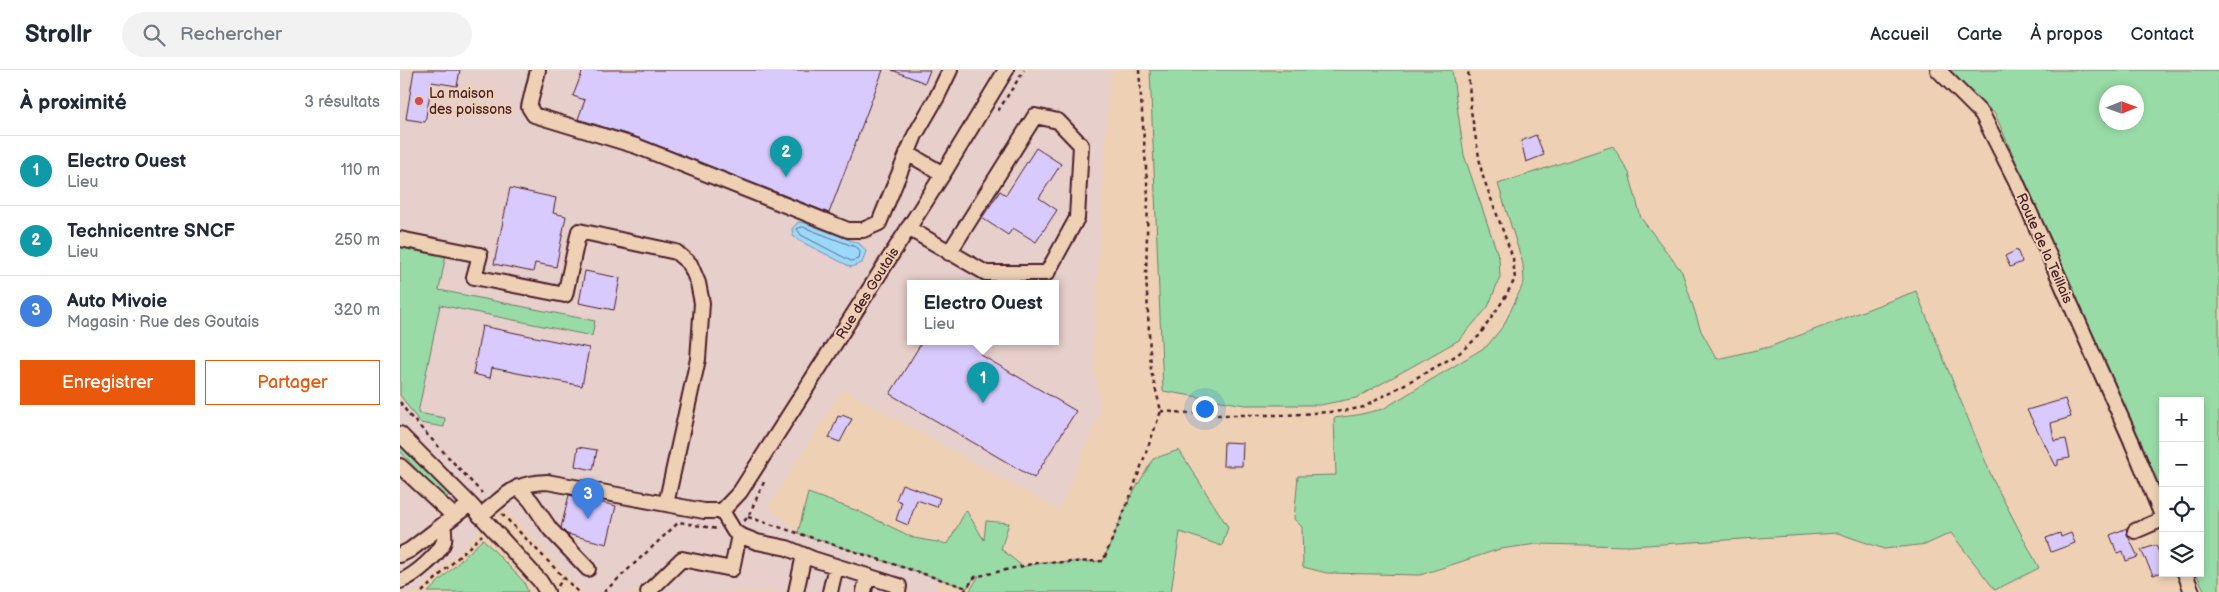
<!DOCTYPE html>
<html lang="fr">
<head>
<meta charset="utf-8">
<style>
  :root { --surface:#fff; --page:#f2f2f3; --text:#1f2937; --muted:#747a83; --line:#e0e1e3; --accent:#ea580c }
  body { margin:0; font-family:"Balsamiq Sans",sans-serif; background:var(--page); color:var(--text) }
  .controls { position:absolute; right:15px; bottom:15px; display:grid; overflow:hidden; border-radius:0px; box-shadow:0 2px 8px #0003 }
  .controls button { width:45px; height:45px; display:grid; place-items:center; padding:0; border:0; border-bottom:1px solid var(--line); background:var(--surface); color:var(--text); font:25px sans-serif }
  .compass { position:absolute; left:1699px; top:15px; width:45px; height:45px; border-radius:50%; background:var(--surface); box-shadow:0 2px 8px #0003; rotate:89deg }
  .you { position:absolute; left:804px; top:338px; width:18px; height:18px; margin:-12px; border:4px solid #fff; border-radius:50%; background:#1a73e8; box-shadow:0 0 0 8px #1a73e833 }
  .badge { display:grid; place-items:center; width:32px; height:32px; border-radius:50%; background:var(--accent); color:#fff; font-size:16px; font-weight:700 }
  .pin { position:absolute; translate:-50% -41px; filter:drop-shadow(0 1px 2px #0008) }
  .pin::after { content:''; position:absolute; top:26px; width:18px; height:15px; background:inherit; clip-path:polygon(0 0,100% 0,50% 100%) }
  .popup { position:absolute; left:507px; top:210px; width:152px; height:65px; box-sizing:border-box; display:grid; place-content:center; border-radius:0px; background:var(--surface); filter:drop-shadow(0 1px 4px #0005); font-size:16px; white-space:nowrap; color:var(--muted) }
  .popup b { font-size:19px; color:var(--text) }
  .popup::after { content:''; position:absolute; left:50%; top:100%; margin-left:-10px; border:10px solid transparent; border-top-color:var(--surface) }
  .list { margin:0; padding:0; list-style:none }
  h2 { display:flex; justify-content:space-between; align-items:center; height:65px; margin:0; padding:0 20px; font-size:21px }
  h2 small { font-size:16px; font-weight:400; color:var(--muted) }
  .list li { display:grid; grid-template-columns:32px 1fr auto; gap:15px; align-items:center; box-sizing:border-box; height:70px; padding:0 20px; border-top:1px solid var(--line) }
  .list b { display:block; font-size:19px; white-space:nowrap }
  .list p { margin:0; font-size:16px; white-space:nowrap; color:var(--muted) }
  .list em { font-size:16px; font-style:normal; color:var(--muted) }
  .actions { display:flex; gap:10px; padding:15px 20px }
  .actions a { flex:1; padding:11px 0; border:1px solid var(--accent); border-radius:0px; text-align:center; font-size:18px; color:var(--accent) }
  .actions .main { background:var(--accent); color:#fff }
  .icon { flex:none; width:28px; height:28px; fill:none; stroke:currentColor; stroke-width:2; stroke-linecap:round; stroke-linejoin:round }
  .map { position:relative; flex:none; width:1819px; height:522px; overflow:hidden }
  header { display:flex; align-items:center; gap:30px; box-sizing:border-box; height:70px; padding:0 25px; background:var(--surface); border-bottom:1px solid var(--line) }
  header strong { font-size:24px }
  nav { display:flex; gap:28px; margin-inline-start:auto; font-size:18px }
  .search { width:350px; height:45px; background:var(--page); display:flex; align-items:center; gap:12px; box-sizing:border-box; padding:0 18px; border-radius:28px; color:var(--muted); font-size:19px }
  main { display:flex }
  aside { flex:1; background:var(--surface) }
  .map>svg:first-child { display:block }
</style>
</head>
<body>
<header>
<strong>Strollr</strong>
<div class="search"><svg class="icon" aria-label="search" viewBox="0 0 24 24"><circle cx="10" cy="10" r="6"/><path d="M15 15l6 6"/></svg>Rechercher</div>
<nav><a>Accueil</a><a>Carte</a><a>À propos</a><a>Contact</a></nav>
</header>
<main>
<aside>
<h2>À proximité<small>3 résultats</small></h2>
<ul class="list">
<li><span class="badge" style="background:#0f9aa8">1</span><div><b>Electro Ouest</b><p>Lieu</p></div><em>110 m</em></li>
<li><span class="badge" style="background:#0f9aa8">2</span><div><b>Technicentre SNCF</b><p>Lieu</p></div><em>250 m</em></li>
<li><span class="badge" style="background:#3f7fe0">3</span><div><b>Auto Mivoie</b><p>Magasin · Rue des Goutais</p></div><em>320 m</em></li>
</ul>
<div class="actions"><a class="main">Enregistrer</a><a>Partager</a></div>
</aside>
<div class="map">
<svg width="1819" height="522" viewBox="0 0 1819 522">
  <rect width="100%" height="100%" fill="#eed1b5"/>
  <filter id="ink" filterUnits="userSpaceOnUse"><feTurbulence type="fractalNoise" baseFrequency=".02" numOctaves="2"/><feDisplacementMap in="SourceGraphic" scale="10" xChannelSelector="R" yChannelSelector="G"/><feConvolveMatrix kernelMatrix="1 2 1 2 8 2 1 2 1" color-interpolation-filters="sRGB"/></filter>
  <g filter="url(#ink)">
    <path fill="#e7cfcb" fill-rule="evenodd" d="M0,0H710L693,276L700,341L659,440L443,319L368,436L398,463L541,509L535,522H183L103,437L17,522H0ZM510,214H656V272H510Z"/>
    <path fill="#98dba7" stroke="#717d69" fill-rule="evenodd" d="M750,0H1052L1064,85L1099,188L1100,207L1088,237L1059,270L956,328L920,335H845L763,321Z
      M1547,0H1819V522H1805L1796,503H1800V331H1763V427L1595,44ZM1706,22H1736V52H1706Z
      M1213,76L1229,103L1241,148L1282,202L1301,261L1317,289L1369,277L1516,221L1593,410L1639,498L1595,520L1551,463L1527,474L1484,479L1438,463L1230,476L1137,474L1100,479L1020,505L927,503L903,497L902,457L894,449L898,406L936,405L934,348L957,345L983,339L1087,276L1104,255L1124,212L1123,194L1098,114Z
      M0,175L46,184L39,220L195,251L192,266L40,235L18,343L45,348L44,357L20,353L0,325Z
      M0,372L49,425L44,430L0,381Z
      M779,380L828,457L822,476L780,462L771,522H569L579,506L575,507L567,518L398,463L408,423L458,441L514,468L548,474L566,440L584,470L586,451L609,453L601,479L622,496L621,497L641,493L703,491L729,430L753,389Z
      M83,469L124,512L128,522H28Z"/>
    <path fill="#9bd9fc" stroke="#7b8fa8" d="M398,152L405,153L460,174L466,181L462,193L451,197L398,170L393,166L392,159Z"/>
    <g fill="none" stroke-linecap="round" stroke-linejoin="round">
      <path stroke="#6a697f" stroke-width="1" d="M403,157L458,178L460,182L459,189L451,191L401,165L397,159Z"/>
    </g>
    <path fill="#d8cafd" stroke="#4a1f2b" d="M14,0H60L57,16L32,12L25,52L6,49Z
      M183,0H483L429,143L239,68L178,49L185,30L173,26Z
      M492,0H530L525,13Z
      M1136,65L1144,85L1126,92L1121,71Z
      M636,78L661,94L639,128L657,140L636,172L613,158L608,165L582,148L600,121L606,125Z
      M110,118L156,128L153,143L166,146L156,197L135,193L133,202L94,194Z
      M1617,180L1622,192L1610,197L1605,186Z
      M185,201L220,208L214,240L179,233Z
      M82,256L189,278L182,316L92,298L90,308L73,304Z
      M522,272H589L581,285L676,341L634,408L490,324Z
      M1665,329L1671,347L1651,353L1654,371L1666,369L1670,388L1658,390V395L1656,396L1627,340Z
      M442,345L452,349L440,372L429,368L438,346L441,347Z
      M824,372L843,373L842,396H823Z
      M178,377L197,380L193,400L175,396Z
      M502,414L540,428L537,437L517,430L508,455L496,450L502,432L496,430Z
      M169,425L216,436L207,474L167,464L161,458Z
      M1727,458V464L1738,487L1726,491L1723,481L1717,483L1710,465Z
      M1660,463L1661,467L1671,463L1675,473L1651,482L1646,468Z
      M1756,475L1763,493V502L1753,505L1741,480Z"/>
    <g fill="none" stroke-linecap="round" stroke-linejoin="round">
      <g stroke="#4a1f2b" stroke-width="18">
        <path id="minor" d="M138,0L129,37L134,45L236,76L448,160H463L479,153L515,65L537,27L550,0
          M1538,0L1582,44L1615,109L1731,370L1763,448
          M507,83L543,104
          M508,158L586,203H647L677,148L681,75L658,51L635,46L549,183
          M0,169L80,185L74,207L165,225L179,161L276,182L290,194L298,213L302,233L298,289L266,434
          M0,364L70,434L140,511L147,522
          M0,396L54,446
          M118,417L131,431L150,459L188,499
          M80,446C106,426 112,413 147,412L304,441H322L340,422L543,104L606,0
          M1735,461L1763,449
          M339,465L357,472L387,478L413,489L499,516L498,522
          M0,485L10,480L70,434
          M1785,503L1792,522
          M0,511C13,507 40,484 44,471C45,465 44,460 43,455
          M248,522L282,489L332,499L339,465L334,461L322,441
          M396,522L404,485
          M430,522L436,496
          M464,522L467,506"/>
      </g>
      <path stroke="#4a1f2b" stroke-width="2.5" stroke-dasharray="4 4" stroke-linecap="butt" d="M598,41L624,0
        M0,332L9,345L82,423
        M761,341L814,345H886L943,341L964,337L1057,285L1079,266L1104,229L1115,209L1113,188L1082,104L1071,41L1068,0
        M102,444L178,522
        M348,447L567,518
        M344,451L348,447L364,412
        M158,516L164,507
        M22,522L82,465
        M204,522L279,452L317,459
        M564,522L575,507L636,493L703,491L729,430L761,341L751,301L746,204L748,126L739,0"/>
      <use href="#minor" stroke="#eed1b5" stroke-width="14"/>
    </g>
  </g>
  <circle fill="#d1495b" stroke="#eed1b5" stroke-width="2" cx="19" cy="31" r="5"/>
  <g text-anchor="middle" stroke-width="4" stroke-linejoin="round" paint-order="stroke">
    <g font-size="14" fill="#4a1f2b" stroke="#eed1b5" text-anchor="start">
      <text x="29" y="28">La maison<tspan x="29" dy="16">des poissons</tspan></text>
    </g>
    <g font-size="14" fill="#4a1f2b" stroke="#eed1b5">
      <text transform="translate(1645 178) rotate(66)" y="5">Route de la Teillais</text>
      <text transform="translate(467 223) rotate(-58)" y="5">Rue des Goutais</text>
    </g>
  </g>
</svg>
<div class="controls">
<button>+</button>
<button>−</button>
<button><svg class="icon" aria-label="locate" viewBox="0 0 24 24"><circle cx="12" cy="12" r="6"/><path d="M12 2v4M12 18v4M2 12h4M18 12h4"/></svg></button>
<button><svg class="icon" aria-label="layers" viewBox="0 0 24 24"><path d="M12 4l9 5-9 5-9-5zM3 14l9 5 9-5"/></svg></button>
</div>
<svg class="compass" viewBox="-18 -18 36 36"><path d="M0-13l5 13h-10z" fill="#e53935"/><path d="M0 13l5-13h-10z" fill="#747a83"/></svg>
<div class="you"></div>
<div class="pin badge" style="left:583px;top:333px;background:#0f9aa8">1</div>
<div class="popup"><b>Electro Ouest</b>Lieu</div>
<div class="pin badge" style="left:386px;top:107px;background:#0f9aa8">2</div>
<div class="pin badge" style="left:188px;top:449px;background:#3f7fe0">3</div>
</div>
</main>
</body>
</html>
